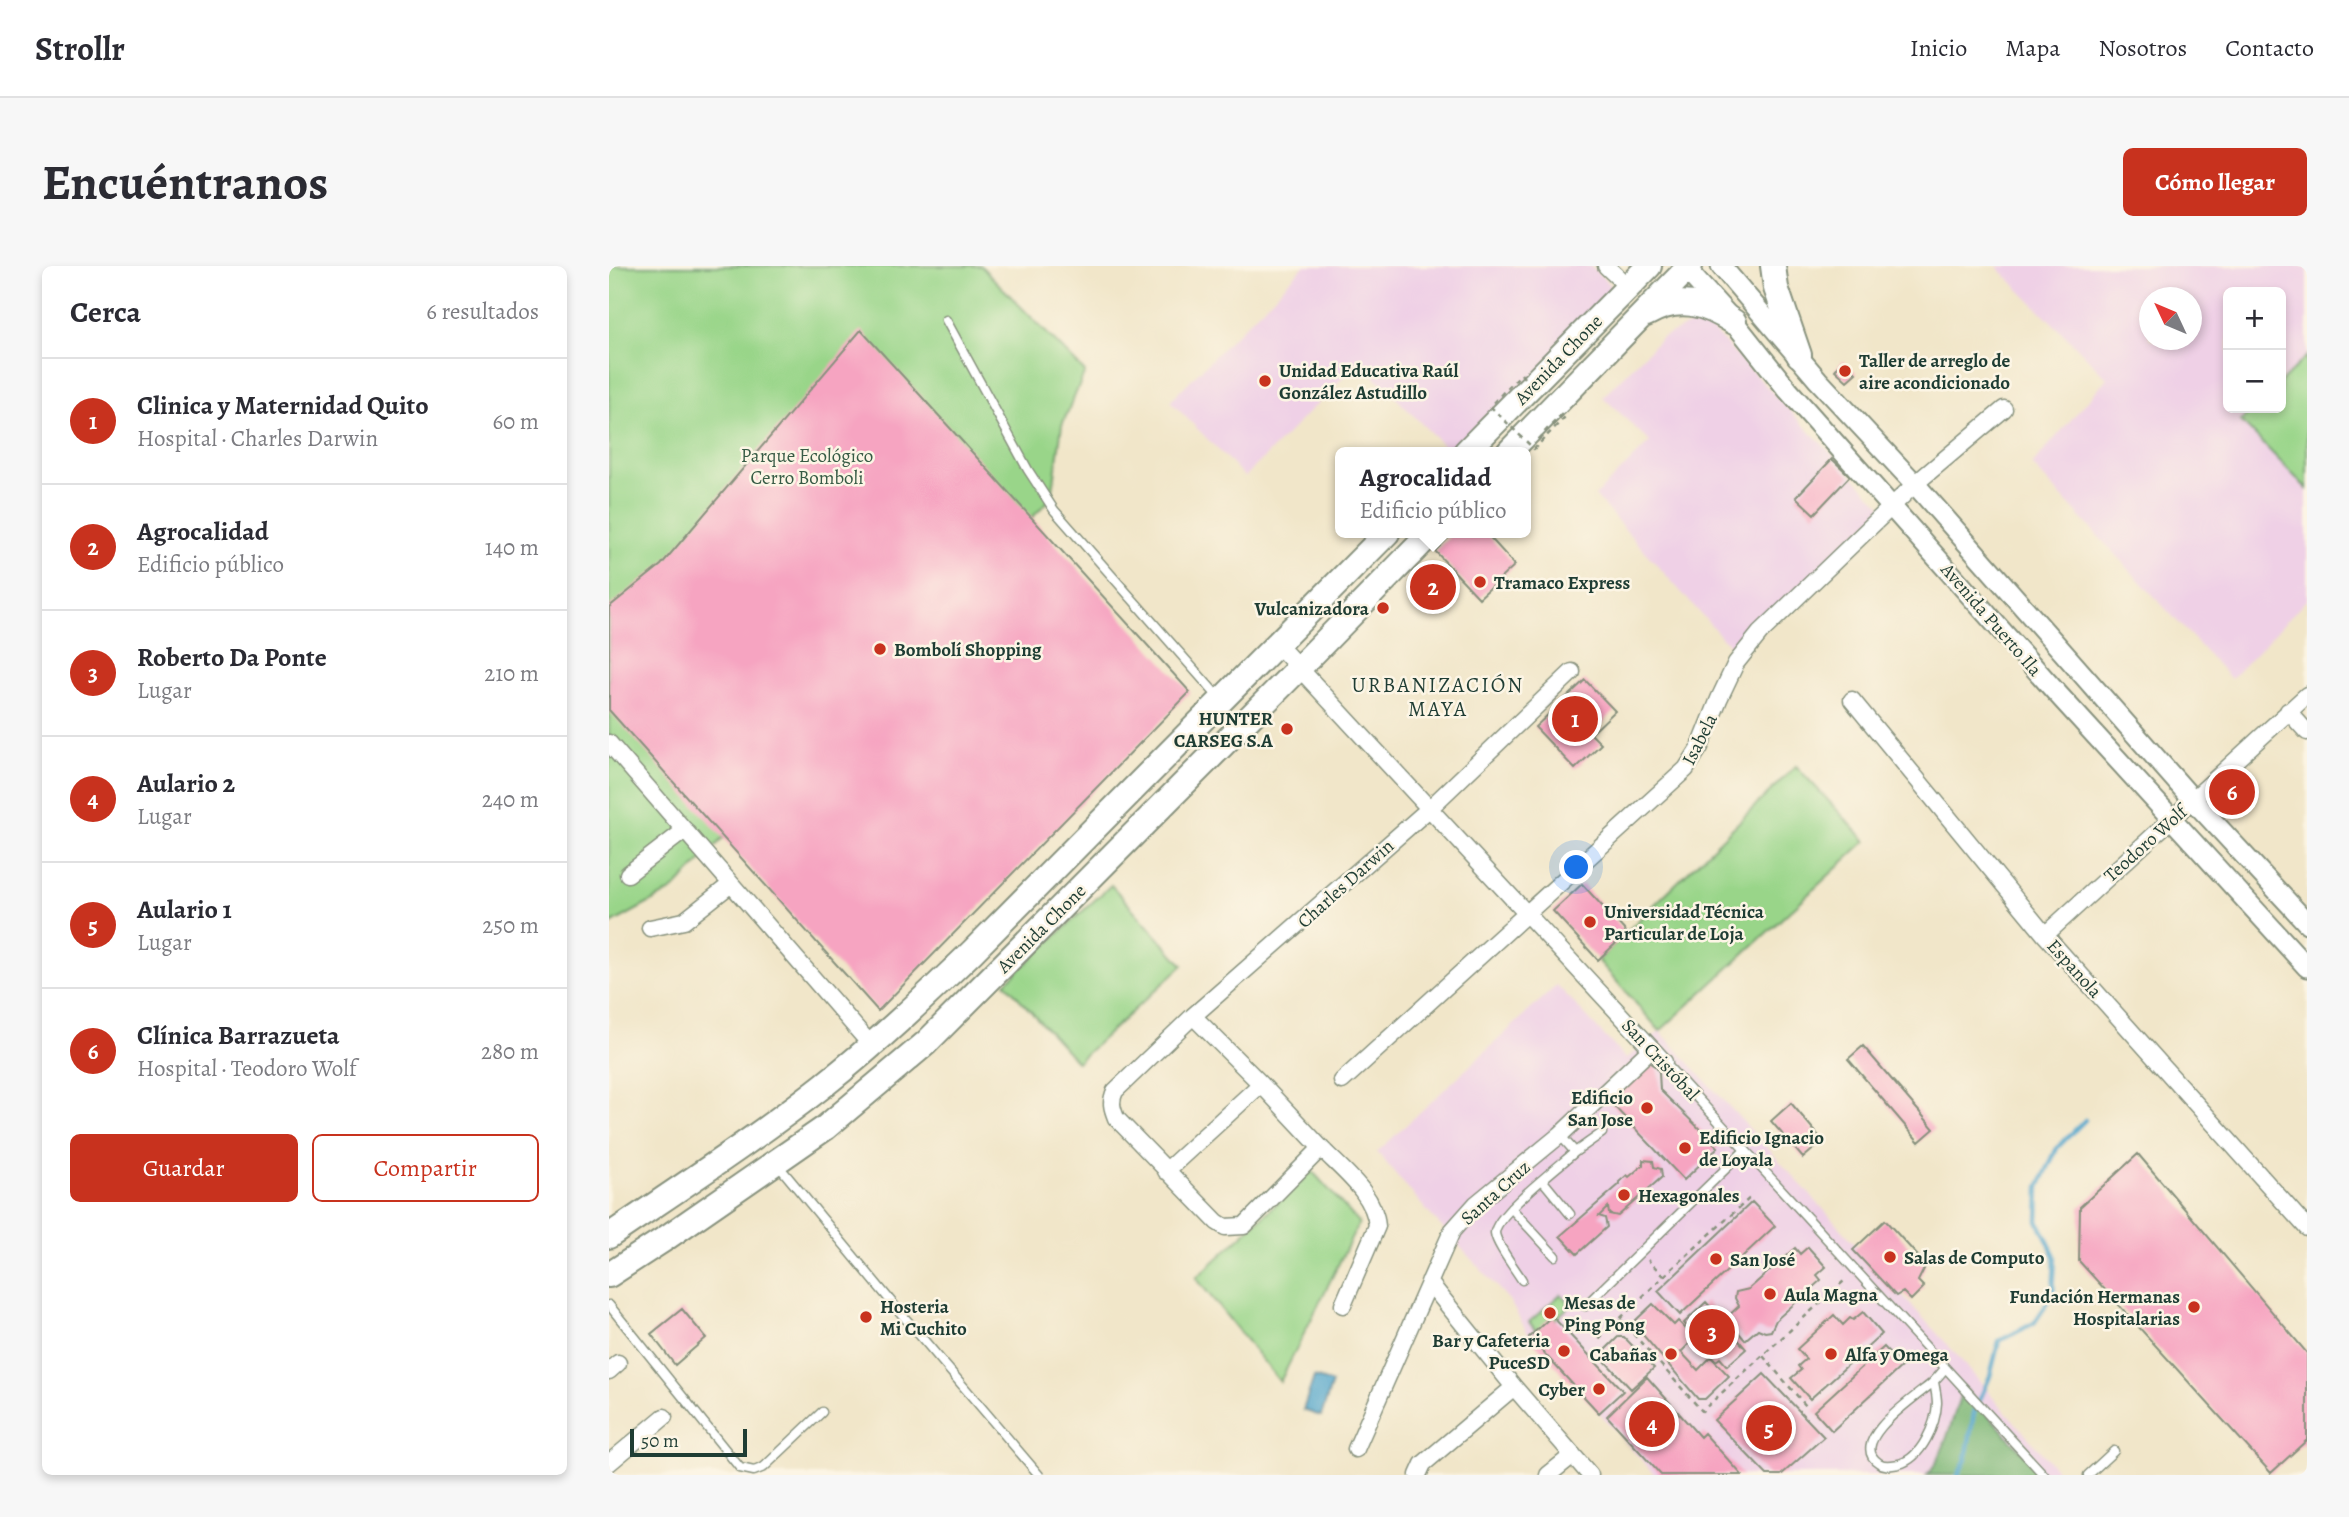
<!DOCTYPE html>
<html lang="es">
<head>
<meta charset="utf-8">
<style>
  :root { --surface:#fff; --page:#f7f7f7; --text:#2b2b33; --muted:#7c7c81; --line:#e1e1e2; --accent:#c8321e }
  body { margin:0; font-family:Alegreya,serif; background:var(--page); color:var(--text) }
  .controls { position:absolute; right:21px; top:21px; display:grid; overflow:hidden; border-radius:10px; box-shadow:0 4px 10px #0003 }
  .controls button { width:63px; height:63px; display:grid; place-items:center; padding:0; border:0; border-bottom:2px solid var(--line); background:var(--surface); color:var(--text); font:35px sans-serif }
  .compass { position:absolute; left:1530px; top:21px; width:63px; height:63px; border-radius:50%; background:var(--surface); box-shadow:0 4px 10px #0003; rotate:314deg }
  .scale { position:absolute; left:21px; bottom:18px; width:117px; box-sizing:border-box; padding-left:7px; border:4px solid #1f3d34; border-top:0; font-size:19px; line-height:24px; white-space:nowrap; color:#1f3d34; -webkit-text-stroke:5px #fcf5e5; paint-order:stroke }
  .you { position:absolute; left:968px; top:602px; width:24px; height:24px; margin:-18px; border:5px solid #fff; border-radius:50%; background:#1a73e8; box-shadow:0 0 0 10px #1a73e833 }
  .badge { display:grid; place-items:center; width:46px; height:46px; border-radius:50%; background:var(--accent); color:#fff; font-size:23px; font-weight:700 }
  .pin { position:absolute; translate:-50% -50%; border:4px solid #fff; box-shadow:0 2px 7px #0006 }
  .popup { position:absolute; left:726px; top:181px; width:196px; height:91px; box-sizing:border-box; display:grid; place-content:center; border-radius:10px; background:var(--surface); filter:drop-shadow(0 2px 5px #0005); font-size:23px; white-space:nowrap; color:var(--muted) }
  .popup b { font-size:26px; color:var(--text) }
  .popup::after { content:''; position:absolute; left:50%; top:100%; margin-left:-14px; border:14px solid transparent; border-top-color:var(--surface) }
  .list { margin:0; padding:0; list-style:none }
  h2 { display:flex; justify-content:space-between; align-items:center; height:91px; margin:0; padding:0 28px; font-size:30px }
  h2 small { font-size:23px; font-weight:400; color:var(--muted) }
  .list li { display:grid; grid-template-columns:46px 1fr auto; gap:21px; align-items:center; box-sizing:border-box; height:126px; padding:0 28px; border-top:2px solid var(--line) }
  .list b { display:block; font-size:26px; white-space:nowrap }
  .list p { margin:0; font-size:23px; white-space:nowrap; color:var(--muted) }
  .list em { font-size:23px; font-style:normal; color:var(--muted) }
  .actions { display:flex; gap:14px; padding:21px 28px }
  .actions a { flex:1; padding:16px 0; border:2px solid var(--accent); border-radius:10px; text-align:center; font-size:24px; color:var(--accent) }
  .actions .main { background:var(--accent); color:#fff }
  .map { position:relative; flex:none; width:1698px; height:1209px; overflow:hidden; border-radius:10px }
  header { display:flex; align-items:center; gap:42px; box-sizing:border-box; height:98px; padding:0 35px; background:var(--surface); border-bottom:2px solid var(--line) }
  header strong { font-size:33px }
  nav { display:flex; gap:38px; margin-inline-start:auto; font-size:24px }
  .intro { display:flex; align-items:center; justify-content:space-between; box-sizing:border-box; height:168px; padding:0 42px }
  h1 { margin:0; font-size:49px }
  .button { padding:18px 32px; border-radius:10px; background:var(--accent); color:#fff; font-size:24px; font-weight:700 }
  main { display:flex; gap:42px; padding:0 42px }
  aside { flex:1; background:var(--surface); border-radius:10px; box-shadow:0 4px 10px #0003 }
  .map>svg:first-child { display:block }
</style>
</head>
<body>
<header>
<strong>Strollr</strong>
<nav><a>Inicio</a><a>Mapa</a><a>Nosotros</a><a>Contacto</a></nav>
</header>
<div class="intro"><h1>Encuéntranos</h1><a class="button">Cómo llegar</a></div>
<main>
<aside>
<h2>Cerca<small>6 resultados</small></h2>
<ul class="list">
<li><span class="badge">1</span><div><b>Clinica y Maternidad Quito</b><p>Hospital · Charles Darwin</p></div><em>60 m</em></li>
<li><span class="badge">2</span><div><b>Agrocalidad</b><p>Edificio público</p></div><em>140 m</em></li>
<li><span class="badge">3</span><div><b>Roberto Da Ponte</b><p>Lugar</p></div><em>210 m</em></li>
<li><span class="badge">4</span><div><b>Aulario 2</b><p>Lugar</p></div><em>240 m</em></li>
<li><span class="badge">5</span><div><b>Aulario 1</b><p>Lugar</p></div><em>250 m</em></li>
<li><span class="badge">6</span><div><b>Clínica Barrazueta</b><p>Hospital · Teodoro Wolf</p></div><em>280 m</em></li>
</ul>
<div class="actions"><a class="main">Guardar</a><a>Compartir</a></div>
</aside>
<div class="map">
<svg width="1698" height="1209" viewBox="0 0 1698 1209">
  <rect width="100%" height="100%" fill="#fcf5e5"/>
  <filter id="ink" filterUnits="userSpaceOnUse"><feTurbulence type="fractalNoise" baseFrequency=".0143" numOctaves="2"/><feDisplacementMap in="SourceGraphic" scale="14" xChannelSelector="R" yChannelSelector="G"/><feConvolveMatrix kernelMatrix="1 2 1 2 8 2 1 2 1" color-interpolation-filters="sRGB"/></filter>
  <filter id="wash" filterUnits="userSpaceOnUse"><feTurbulence type="fractalNoise" baseFrequency=".00686" numOctaves="4" result="noise"/><feDisplacementMap in="SourceGraphic" scale="28" xChannelSelector="R" yChannelSelector="G"/><feGaussianBlur stdDeviation="1.57" result="paint"/><feColorMatrix in="noise" values="0 0 0 0 0 0 0 0 0 0 0 0 0 0 0 0 0 1.4 0 .05"/><feComposite in="paint" operator="in"/></filter>
  <g filter="url(#wash)">
    <rect width="100%" height="100%" fill="#f1e6c9"/>
    <path fill="#efd0e6" fill-rule="evenodd" d="M695,0H982L1008,26L849,186H841L750,95L636,211L561,135Z
      M1389,0H1698V333L1622,413L1423,199L1498,112L1391,4ZM1619,26H1672V142H1619ZM1540,32H1582V74H1540Z
      M1083,58L1100,61L1275,242L1127,387L986,230L1041,176L994,131L1052,72Z
      M948,719L1017,793L1051,765L1338,1078L1452,1209H1046L921,1071L900,1034L818,945L768,886Z"/>
    <path fill="#99d589" stroke="#5c895e" stroke-width="2" d="M0,0H372L476,106L453,159L443,231L64,624L0,659Z
      M1698,90V223L1632,155L1645,142H1672V116Z
      M1187,500L1257,575L1051,765L989,694Z
      M502,619L574,699L468,796L396,717Z
      M703,905L750,957L671,1116L587,1012Z
      M952,1028L962,1039L930,1068L920,1056Z"/>
    <path fill="#7ab675" stroke="#4c7a54" stroke-width="2" d="M1354,1121L1434,1209H1318C1333,1197 1347,1141 1354,1121Z"/>
    <path fill="#50a4cb" stroke="#387080" stroke-width="2" d="M705,1111L723,1117L712,1150L694,1144Z"/>
    <g fill="none" stroke-linecap="round" stroke-linejoin="round">
      <path stroke="#50a4cb" stroke-width="4.5" d="M1349,1209L1357,1193L1365,1147L1381,1110L1390,1075L1425,1057L1444,1029L1446,990L1429,955L1430,921L1448,882L1476,854"/>
    </g>
    <g id="blocks">
      <path fill="#f6a4c1" d="M252,64L581,426L269,745L0,444V341L52,299Z
        M1234,95L1247,107L1238,115L1226,104Z
        M1223,193L1241,210L1205,248L1187,231Z
        M844,267H877L906,299L870,332L826,285Z
        M976,414L1006,445L982,468L992,478L966,503L926,461Z
        M973,618L1018,667L989,694L944,645Z
        M1254,780L1325,863L1310,876L1239,793Z
        M1038,795L1047,801L1050,806L1051,824L1109,881L1075,914L1000,835Z
        M1182,837L1214,875L1194,892L1162,855Z
        M1529,888L1698,1087V1174L1662,1207L1470,995L1471,941Z
        M1034,894L1044,895L1045,901L1052,903L1053,911L1009,950L1000,948L999,941L990,950L996,952L998,961L968,988L951,970L1011,918L1010,916L1018,909L1020,911L1034,899Z
        M1143,936L1166,960L1071,1049L1049,1025Z
        M1276,954L1317,999L1309,1015L1315,1021L1302,1034L1294,1026L1287,1030L1244,984Z
        M1199,981L1217,1001L1208,1009L1212,1014L1167,1054L1162,1065L1156,1066L1149,1063L1136,1074L1117,1052L1130,1040L1126,1032L1127,1026L1140,1023L1186,982L1191,988Z
        M1097,1036L1137,1083L1118,1100L1111,1092L1107,1095L1101,1088L1091,1086L1090,1080L1092,1076L1075,1057Z
        M1044,1038L1065,1059L1069,1055L1086,1072L1072,1086L1089,1104L1102,1091L1120,1110L1096,1133H1089L1027,1061V1054Z
        M73,1043L97,1072L66,1099L42,1068Z
        M1254,1046L1273,1068L1201,1133L1182,1112L1192,1104L1189,1100L1197,1093L1188,1083L1225,1049L1234,1059L1241,1052L1244,1054Z
        M943,1050L1014,1125L990,1147L920,1071Z
        M1009,1071H1015L1045,1102L1022,1123L994,1093V1086Z
        M1275,1081L1293,1100L1223,1165L1205,1145Z
        M1155,1108L1215,1171L1172,1209H1158L1105,1154Z
        M1038,1111L1091,1171L1095,1167L1133,1209H1052L998,1150Z"/>
    </g>
  </g>
  <g filter="url(#ink)">
    <use href="#blocks" fill-opacity="0" stroke="#88927e" stroke-width="2"/>
    <g fill="none" stroke-linecap="round" stroke-linejoin="round">
      <g stroke="#88927e" stroke-width="11">
        <path id="service" d="M337,54L419,204L445,244L611,433
          M1055,796L1435,1209
          M966,886L993,867
          M169,899L290,1045L430,1209
          M934,915L961,948
          M902,942L946,990
          M913,1014C907,1004 887,978 886,967C886,949 950,900 966,886L951,869
          M0,1039L131,1202L145,1205L155,1201L213,1146
          M976,1040L1136,884
          M1325,1116C1326,1122 1328,1130 1328,1137C1327,1158 1313,1192 1290,1198C1283,1199 1276,1201 1270,1197C1237,1176 1308,1130 1322,1118C1327,1113 1332,1108 1336,1102
          M1479,1209L1505,1185"/>
      </g>
      <g stroke="#88927e" stroke-width="19">
        <path id="minor" d="M997,0L1019,21
          M668,378L1055,796
          M1243,434L1436,669L1698,962
          M1679,445L1698,466
          M0,477L262,779
          M19,608L76,564
          M41,662L75,655L122,618
          M1436,669L1698,429
          M584,750L652,818L712,882
          M733,815L1077,503L1091,481L1110,433L1127,397L1151,367L1306,218L1395,143
          M557,905L652,818
          M820,1016L905,1121L981,1209
          M734,1039L768,960C766,928 733,904 712,882L635,960L616,961L608,956L507,852C503,842 501,836 506,825L584,750L821,542L963,406
          M0,1105L9,1097
          M747,1183L843,965L867,938L951,869L1042,783
          M0,1197L55,1151
          M809,1209L814,1198L905,1121
          M939,1209L964,1189"/>
      </g>
      <g stroke="#88927e" stroke-width="23">
        <path id="tertiary" d="M1074,0L1125,56L1179,124L1446,425L1698,701
          M1112,0L1209,114L1306,218L1584,534L1698,657"/>
      </g>
      <g stroke="#88927e" stroke-width="28">
        <path id="primary" d="M1164,0L1167,22L1190,89
          M1037,48C1070,29 1095,37 1125,56
          M857,186L1040,0
          M900,186L1081,0
          M0,970C72,921 146,873 215,819C267,778 315,732 363,686L778,267
          M0,1009L57,972L216,862L317,777L691,401L822,267"/>
      </g>
      <path stroke="#88927e" stroke-width="2.5" stroke-dasharray="5 5" stroke-linecap="butt" d="M1055,1010L1143,930
        M1011,1053L1093,1145L1236,1014
        M990,1073L1055,1010L1039,994
        M1154,1090L1197,1140"/>
      <use href="#service" stroke="#fff" stroke-width="8"/>
      <use href="#minor" stroke="#fff" stroke-width="16"/>
      <use href="#tertiary" stroke="#fff" stroke-width="19"/>
      <use href="#primary" stroke="#fff" stroke-width="24"/>
      <path stroke="#88927e" stroke-width="2.5" stroke-dasharray="5 5" stroke-linecap="butt" d="M915,112L912,108L881,140L925,183L956,151L953,148L925,177"/>
    </g>
  </g>
  <g fill="#c8321e" stroke="#fcf5e5" stroke-width="2.5">
    <circle cx="1236" cy="105" r="7"/>
    <circle cx="656" cy="115" r="7"/>
    <circle cx="871" cy="316" r="7"/>
    <circle cx="774" cy="342" r="7"/>
    <circle cx="271" cy="383" r="7"/>
    <circle cx="678" cy="463" r="7"/>
    <circle cx="981" cy="656" r="7"/>
    <circle cx="1038" cy="842" r="7"/>
    <circle cx="1076" cy="882" r="7"/>
    <circle cx="1015" cy="929" r="7"/>
    <circle cx="1281" cy="991" r="7"/>
    <circle cx="1107" cy="993" r="7"/>
    <circle cx="1161" cy="1028" r="7"/>
    <circle cx="1585" cy="1041" r="7"/>
    <circle cx="941" cy="1047" r="7"/>
    <circle cx="257" cy="1051" r="7"/>
    <circle cx="955" cy="1085" r="7"/>
    <circle cx="1062" cy="1088" r="7"/>
    <circle cx="1222" cy="1088" r="7"/>
    <circle cx="990" cy="1123" r="7"/>
  </g>
  <g text-anchor="middle" stroke-width="5" stroke-linejoin="round" paint-order="stroke">
    <g font-size="19" fill="#1f3d34" stroke="#fcf5e5">
      <text transform="translate(949 93) rotate(-46)" y="7">Avenida Chone</text>
      <text transform="translate(1383 353) rotate(49)" y="7">Avenida Puerto Ila</text>
      <text transform="translate(1090 473) rotate(-63)" y="7">Isabela</text>
      <text transform="translate(1536 577) rotate(-42)" y="7">Teodoro Wolf</text>
      <text transform="translate(736 617) rotate(-42)" y="7">Charles Darwin</text>
      <text transform="translate(432 662) rotate(-45)" y="7">Avenida Chone</text>
      <text transform="translate(1466 702) rotate(48)" y="7">Espanola</text>
      <text transform="translate(1052 793) rotate(47)" y="7">San Cristóbal</text>
      <text transform="translate(886 926) rotate(-42)" y="7">Santa Cruz</text>
    </g>
    <g font-size="19" font-weight="bold" fill="#1f3d34" stroke="#fcf5e5" text-anchor="start">
      <text x="1250" y="101">Taller de arreglo de<tspan x="1250" dy="22">aire acondicionado</tspan></text>
      <text x="670" y="111">Unidad Educativa Raúl<tspan x="670" dy="22">González Astudillo</tspan></text>
      <text x="885" y="323">Tramaco Express</text>
      <text x="760" y="349" text-anchor="end">Vulcanizadora</text>
      <text x="285" y="390">Bombolí Shopping</text>
      <text x="664" y="459" text-anchor="end">HUNTER<tspan x="664" dy="22">CARSEG S.A</tspan></text>
      <text x="995" y="652">Universidad Técnica<tspan x="995" dy="22">Particular de Loja</tspan></text>
      <text x="1024" y="838" text-anchor="end">Edificio<tspan x="1024" dy="22">San Jose</tspan></text>
      <text x="1090" y="878">Edificio Ignacio<tspan x="1090" dy="22">de Loyala</tspan></text>
      <text x="1029" y="936">Hexagonales</text>
      <text x="1295" y="998">Salas de Computo</text>
      <text x="1121" y="1000">San José</text>
      <text x="1175" y="1035">Aula Magna</text>
      <text x="1571" y="1037" text-anchor="end">Fundación Hermanas<tspan x="1571" dy="22">Hospitalarias</tspan></text>
      <text x="955" y="1043">Mesas de<tspan x="955" dy="22">Ping Pong</tspan></text>
      <text x="271" y="1047">Hosteria<tspan x="271" dy="22">Mi Cuchito</tspan></text>
      <text x="941" y="1081" text-anchor="end">Bar y Cafeteria<tspan x="941" dy="22">PuceSD</tspan></text>
      <text x="1048" y="1095" text-anchor="end">Cabañas</text>
      <text x="1236" y="1095">Alfa y Omega</text>
      <text x="976" y="1130" text-anchor="end">Cyber</text>
    </g>
    <g font-size="19" fill="#375b45" stroke="#fcf5e5">
      <text x="198" y="196">Parque Ecológico<tspan x="198" dy="22">Cerro Bomboli</tspan></text>
    </g>
    <g font-size="21" letter-spacing="2" fill="#1f3d34" stroke="#fcf5e5">
      <text x="829" y="426">URBANIZACIÓN<tspan x="829" dy="24">MAYA</tspan></text>
    </g>
  </g>
</svg>
<div class="controls">
<button>+</button>
<button>−</button>
</div>
<svg class="compass" viewBox="-18 -18 36 36"><path d="M0-13l5 13h-10z" fill="#e53935"/><path d="M0 13l5-13h-10z" fill="#7c7c81"/></svg>
<div class="scale">50 m</div>
<div class="you"></div>
<div class="pin badge" style="left:966px;top:453px">1</div>
<div class="pin badge" style="left:824px;top:321px">2</div>
<div class="popup"><b>Agrocalidad</b>Edificio público</div>
<div class="pin badge" style="left:1103px;top:1066px">3</div>
<div class="pin badge" style="left:1043px;top:1158px">4</div>
<div class="pin badge" style="left:1160px;top:1162px">5</div>
<div class="pin badge" style="left:1623px;top:526px">6</div>
</div>
</main>
</body>
</html>
